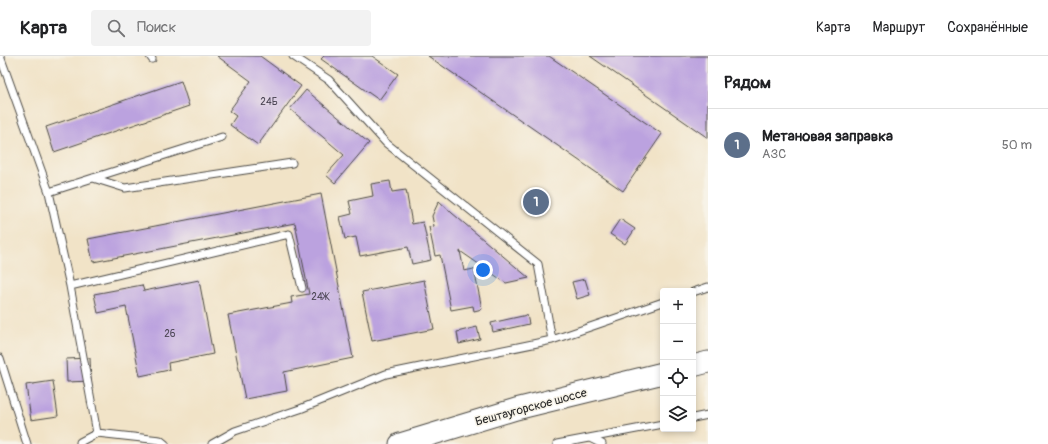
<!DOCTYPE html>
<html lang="ru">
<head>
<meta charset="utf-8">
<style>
  :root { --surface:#fff; --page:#f2f2f2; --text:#202124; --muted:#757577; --line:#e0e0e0; --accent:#1a73e8 }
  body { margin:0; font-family:Pangolin,sans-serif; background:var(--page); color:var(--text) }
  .controls { position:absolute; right:12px; bottom:12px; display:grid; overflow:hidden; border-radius:4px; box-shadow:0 2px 6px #0003 }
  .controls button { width:36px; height:36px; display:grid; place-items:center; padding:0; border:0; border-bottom:1px solid var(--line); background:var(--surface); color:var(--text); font:20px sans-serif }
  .you { position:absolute; left:483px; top:214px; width:14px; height:14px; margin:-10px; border:3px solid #fff; border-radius:50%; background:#1a73e8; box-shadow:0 0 0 6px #1a73e833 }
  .badge { display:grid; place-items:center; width:26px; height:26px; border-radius:50%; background:var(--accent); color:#fff; font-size:13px; font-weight:700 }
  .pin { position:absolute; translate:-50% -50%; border:2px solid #fff; box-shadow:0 1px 4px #0006 }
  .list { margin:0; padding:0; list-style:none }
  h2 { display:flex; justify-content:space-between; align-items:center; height:52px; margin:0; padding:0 16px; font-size:17px }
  h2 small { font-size:13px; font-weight:400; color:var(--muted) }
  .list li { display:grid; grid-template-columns:26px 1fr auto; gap:12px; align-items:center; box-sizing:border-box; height:72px; padding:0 16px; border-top:1px solid var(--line) }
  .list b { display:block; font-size:15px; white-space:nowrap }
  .list p { margin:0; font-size:13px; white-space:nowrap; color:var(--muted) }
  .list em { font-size:13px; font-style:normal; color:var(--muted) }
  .icon { flex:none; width:22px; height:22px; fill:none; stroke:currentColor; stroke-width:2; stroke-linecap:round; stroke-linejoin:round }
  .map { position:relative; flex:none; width:708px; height:388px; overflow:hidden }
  header { display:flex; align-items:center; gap:24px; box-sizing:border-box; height:56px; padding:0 20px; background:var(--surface); border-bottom:1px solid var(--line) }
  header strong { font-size:19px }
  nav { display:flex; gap:22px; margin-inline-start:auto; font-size:14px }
  .search { width:280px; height:36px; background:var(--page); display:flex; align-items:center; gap:10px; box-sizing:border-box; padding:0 14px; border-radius:4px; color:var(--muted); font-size:15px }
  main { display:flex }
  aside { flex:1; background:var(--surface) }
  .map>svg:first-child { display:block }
</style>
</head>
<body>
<header>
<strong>Карта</strong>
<div class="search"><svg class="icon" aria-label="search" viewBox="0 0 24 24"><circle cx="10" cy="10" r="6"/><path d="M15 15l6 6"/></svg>Поиск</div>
<nav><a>Карта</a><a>Маршрут</a><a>Сохранённые</a></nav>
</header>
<main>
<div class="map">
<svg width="708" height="388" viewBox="0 0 708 388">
  <rect width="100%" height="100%" fill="#f7f3e8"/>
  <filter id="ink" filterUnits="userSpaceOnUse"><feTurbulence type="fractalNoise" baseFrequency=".025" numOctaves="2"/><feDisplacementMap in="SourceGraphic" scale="8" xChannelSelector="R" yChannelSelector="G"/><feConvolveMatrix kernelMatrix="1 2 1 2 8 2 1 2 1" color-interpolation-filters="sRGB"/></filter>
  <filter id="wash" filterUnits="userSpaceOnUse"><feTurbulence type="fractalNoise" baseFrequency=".012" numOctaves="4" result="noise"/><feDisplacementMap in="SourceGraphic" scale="16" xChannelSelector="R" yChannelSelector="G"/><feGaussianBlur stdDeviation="0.9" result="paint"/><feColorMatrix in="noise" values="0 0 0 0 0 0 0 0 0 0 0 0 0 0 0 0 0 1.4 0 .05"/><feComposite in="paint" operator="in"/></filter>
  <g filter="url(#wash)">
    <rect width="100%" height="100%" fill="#f1e3c7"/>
    <g id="blocks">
      <path fill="#bba2df" d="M217,0H260L301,30L258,89L230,69L236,60L229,55L251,25Z
        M324,0H372L398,18L379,44L321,3Z
        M428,0H549L662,78L623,135Z
        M590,0H708V82Z
        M181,25L189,50L54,96L46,71Z
        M306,34L369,87L335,127L326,119L344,99L290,53Z
        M390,125L392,136L406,134L412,168L423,166L431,204L412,208L408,191L360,200L356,181L345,183L340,161L352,158L349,145L373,140L371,128Z
        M321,138L353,302L284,316L287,335L245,343L228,259L292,247L291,241L309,238L295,167L93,206L88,183Z
        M439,145L452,157L529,222L506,227L460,195L464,215L474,213L482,253L474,255L473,250L451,254L440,199L435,200L429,171L434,170L432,160Z
        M620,163L635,173L625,188L610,178Z
        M585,223L590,239L577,243L572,226Z
        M199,224L213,298L168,307L169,314L140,320L126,251L98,257L94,238L142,229L144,235Z
        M424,224L434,273L372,285L362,236Z
        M527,259L529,268L493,276L491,267Z
        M477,271L480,283L459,288L457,276Z
        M90,302L91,325L67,326L66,303Z
        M53,325L58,360L31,364L26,329Z"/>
    </g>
  </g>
  <g filter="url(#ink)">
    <use href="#blocks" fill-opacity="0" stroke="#494742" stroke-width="1"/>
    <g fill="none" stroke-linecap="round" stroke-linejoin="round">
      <g stroke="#494742" stroke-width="9">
        <path id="service" d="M0,0L49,136L70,230L97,377
          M150,0L152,3
          M293,0L329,24L386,87L538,208L552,284
          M93,122L125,132L292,107
          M49,136L222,81
          M70,230L289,178L302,232
          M693,236L708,231
          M0,302L27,388
          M693,362L708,359
          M590,382L602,388
          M80,388V386L97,377L160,384L165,388
          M212,388L235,375L300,353L386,318L552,284L663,246
          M557,388L663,368"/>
      </g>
      <g stroke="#494742" stroke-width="23">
        <path id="secondary" d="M693,310L708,306
          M400,388L516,353L663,317"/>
      </g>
      <use href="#service" stroke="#fff" stroke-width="7"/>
      <use href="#secondary" stroke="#fff" stroke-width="21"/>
    </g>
  </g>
  <g text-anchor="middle" stroke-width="3" stroke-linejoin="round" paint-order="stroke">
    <g font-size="10" fill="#4f4958">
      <text x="269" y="49">24Б</text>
      <text x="320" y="244">24Ж</text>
      <text x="170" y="281">26</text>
    </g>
    <g font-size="12" fill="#2b2b2b" stroke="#f7f3e8">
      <text transform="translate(531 351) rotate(-15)" y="4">Бештаугорское шоссе</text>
    </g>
  </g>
</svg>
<div class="controls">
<button>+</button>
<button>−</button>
<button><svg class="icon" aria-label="locate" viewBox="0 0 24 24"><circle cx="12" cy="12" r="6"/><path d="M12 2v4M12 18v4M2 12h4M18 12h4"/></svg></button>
<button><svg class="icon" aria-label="layers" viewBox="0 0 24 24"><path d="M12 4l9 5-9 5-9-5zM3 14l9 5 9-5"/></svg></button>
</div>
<div class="you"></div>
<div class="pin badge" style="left:536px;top:146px;background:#5c6f8a">1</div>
</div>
<aside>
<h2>Рядом<small></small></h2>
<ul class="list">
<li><span class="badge" style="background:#5c6f8a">1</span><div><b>Метановая заправка</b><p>АЗС</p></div><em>50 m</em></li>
</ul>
</aside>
</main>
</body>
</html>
